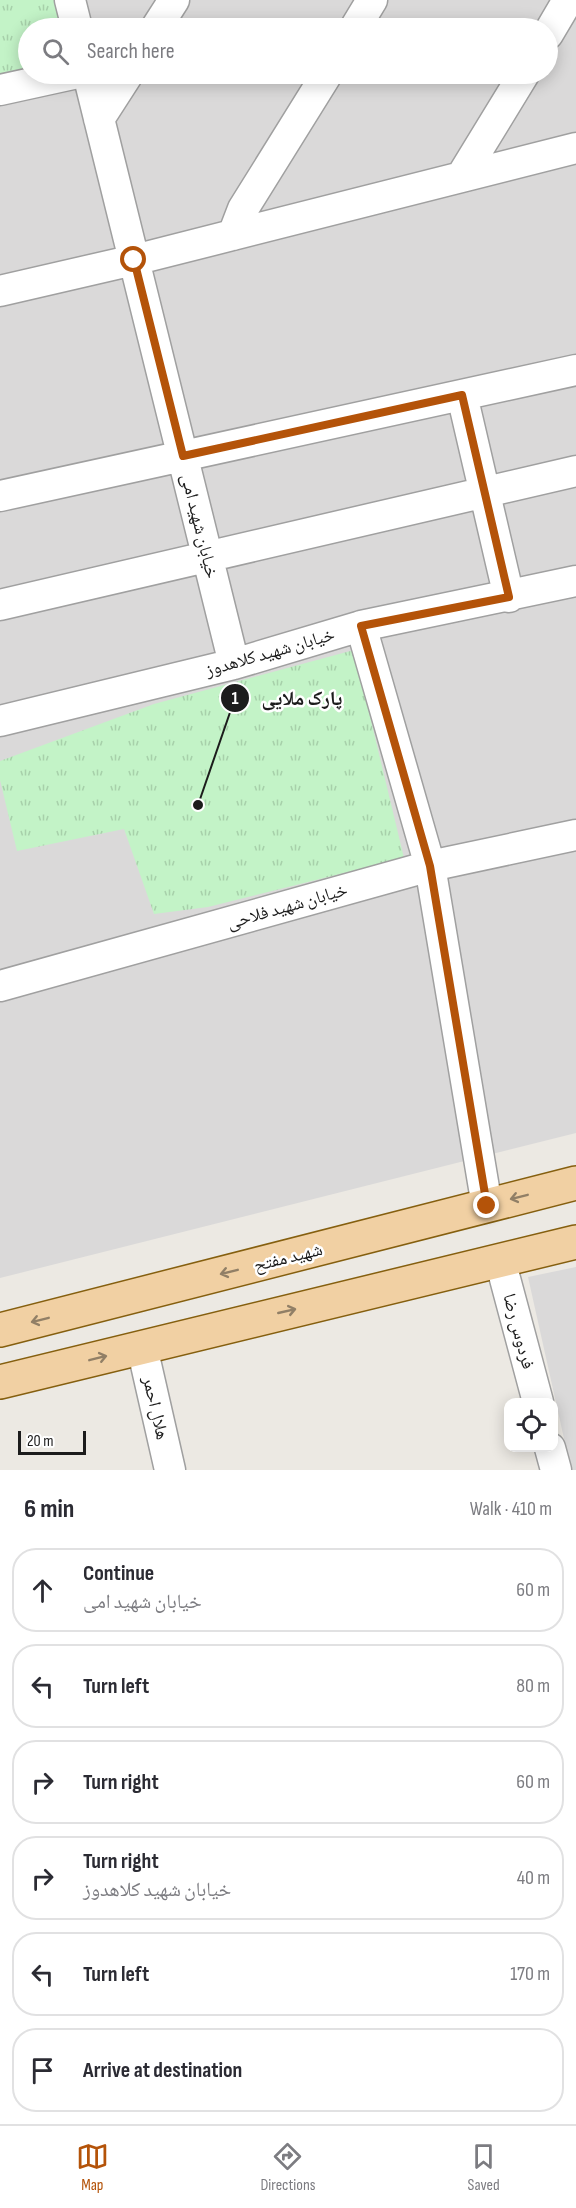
<!DOCTYPE html>
<html lang="en">
<head>
<meta charset="utf-8">
<style>
  :root { --surface:#fff; --page:#f7f7f7; --text:#2b2b33; --muted:#7c7c81; --line:#e1e1e2; --accent:#b45309 }
  body { margin:0; font-family:"Sofia Sans Condensed","Noto Naskh Arabic",sans-serif; background:var(--page); color:var(--text) }
  .controls { position:absolute; right:18px; bottom:18px; display:grid; overflow:hidden; border-radius:12px; box-shadow:0 3px 15px #0003 }
  .controls button { width:54px; height:54px; display:grid; place-items:center; padding:0; border:0; border-bottom:2px solid var(--line); background:var(--surface); color:var(--text); font:30px sans-serif }
  .scale { position:absolute; left:18px; bottom:15px; width:68px; box-sizing:border-box; padding-left:6px; border:3px solid #1c1c1c; border-top:0; font-size:16px; line-height:21px; white-space:nowrap; color:#1c1c1c; -webkit-text-stroke:4px #fff; paint-order:stroke }
  .stop { position:absolute; width:18px; height:18px; margin:-14px; border:4px solid #b45309; border-radius:50%; background:#fff }
  .stop.end { background:#b45309; border-color:#fff; box-shadow:0 2px 6px #0008 }
  .list { margin:0; padding:0; list-style:none }
  h2 { display:flex; justify-content:space-between; align-items:center; height:78px; margin:0; padding:0 24px; font-size:26px }
  h2 small { font-size:20px; font-weight:400; color:var(--muted) }
  .list li { display:grid; grid-template-columns:39px 1fr auto; gap:18px; align-items:center; box-sizing:border-box; height:84px; margin:0 12px 12px; padding:0 12px; border:2px solid var(--line); border-radius:24px }
  .list b { display:block; font-size:22px; white-space:nowrap }
  .list p { margin:0; font-size:20px; white-space:nowrap; color:var(--muted) }
  .list em { font-size:20px; font-style:normal; color:var(--muted) }
  .icon { flex:none; width:33px; height:33px; fill:none; stroke:currentColor; stroke-width:2; stroke-linecap:round; stroke-linejoin:round }
  .map { position:relative; flex:none; width:576px; height:1470px; overflow:hidden }
  .search { position:absolute; background:var(--surface); box-shadow:0 3px 15px #0003; left:18px; right:18px; top:18px; height:66px; display:flex; align-items:center; gap:15px; box-sizing:border-box; padding:0 21px; border-radius:33px; color:var(--muted); font-size:22px }
  .sheet { height:654px; background:var(--surface) }
  nav { display:flex; justify-content:space-around; align-items:center; box-sizing:border-box; height:84px; border-top:2px solid var(--line); background:var(--surface); font-size:16px; color:var(--muted) }
  nav a { display:grid; justify-items:center; gap:3px }
  nav .on { color:var(--accent) }
  .map>svg:first-child { display:block }
</style>
</head>
<body>
<div class="map">
<svg width="576" height="1470" viewBox="0 0 576 1470">
  <defs>
    <pattern id="park-tufts" width="24" height="20" patternUnits="userSpaceOnUse" patternTransform="scale(1.5)"><rect width="24" height="20" fill="#c3f3c7"/><path d="M3 7l-1-3M5 7V3M7 7l1-3M15 17l-1-3M17 17v-4M19 17l1-3" fill="none" stroke="#a7d0aa"/></pattern>
  </defs>
  <rect width="100%" height="100%" fill="#ece9e3"/>
  <path fill="#dad9d9" fill-rule="evenodd" d="M0,0H576V1133L0,1278ZM28,28H548V74H28Z
    M576,1267V1470H571L528,1277Z"/>
  <path fill="url(#park-tufts)" d="M0,0H54L61,28H28V71L0,78Z
    M354,650L404,858L208,907L154,914L124,829L17,851L0,780V761L154,704Z"/>
  <g fill="none" stroke-linecap="round" stroke-linejoin="round">
    <g stroke="#a0a0a0" stroke-width="33">
      <path id="minor" d="M70,0L77,28
        M156,28L174,0
        M355,28L372,0
        M548,34L568,0
        M88,74L234,664
        M0,90L73,74
        M99,119L128,74
        M461,177L524,74
        M233,235L243,209L327,74
        M0,291L134,260L576,148
        M462,395L509,597
        M0,496L576,370
        M0,605L576,471
        M361,626L430,866L487,1206
        M0,721L234,664L361,626L576,581
        M0,986L430,866L576,835
        M500,1260L538,1402
        M142,1347L170,1470
        M550,1448L556,1470"/>
    </g>
    <g stroke="#855f0f" stroke-width="36">
      <path id="major" d="M0,1330L576,1183
        M0,1382L576,1242"/>
    </g>
    <use href="#minor" stroke="#fff" stroke-width="30"/>
    <use href="#major" stroke="#f1d0a3" stroke-width="33"/>
  </g>
  <defs><path id="oneway-shaft" d="M-6 0H5M1.5-3L5.5 0L1.5 3" fill="none" stroke-width="1.6" stroke-linecap="round" stroke-linejoin="round" transform="scale(1.5)"/></defs>
  <g stroke="#917f66">
    <use href="#oneway-shaft" transform="translate(519 1197) rotate(166)"/>
    <use href="#oneway-shaft" transform="translate(229 1272) rotate(166)"/>
    <use href="#oneway-shaft" transform="translate(287 1311) rotate(-13)"/>
    <use href="#oneway-shaft" transform="translate(40 1320) rotate(166)"/>
    <use href="#oneway-shaft" transform="translate(98 1358) rotate(-14)"/>
  </g>
  <g fill="none" stroke-linecap="round" stroke-linejoin="round">
    <path stroke="#b45309" stroke-width="8" d="M134,260L183,456L462,395L509,597L361,626L430,866L487,1206"/>
  </g>
  <g text-anchor="middle" stroke-width="5" stroke-linejoin="round" paint-order="stroke">
    <g font-size="18" fill="#1c1c1c" stroke="#fff">
      <text transform="translate(200 526) rotate(76)" y="6">خیابان شهید امی</text>
      <text transform="translate(270 652) rotate(-16)" y="6">خیابان شهید کلاهدوز</text>
      <text transform="translate(287 906) rotate(-16)" y="6">خیابان شهید فلاحی</text>
      <text transform="translate(288 1257) rotate(-14)" y="6">شهید مفتح</text>
      <text transform="translate(519 1331) rotate(75)" y="6">فردوس رضا</text>
      <text transform="translate(156 1408) rotate(77)" y="6">هلال احمر</text>
    </g>
  </g>
  <path fill="none" stroke="#1c1c1c" stroke-width="2" d="M198 805L235 698"/>
  <g fill="#1c1c1c" stroke="#fff" stroke-width="2">
    <circle cx="198" cy="805" r="6"/>
    <circle cx="235" cy="698" r="15"/>
  </g>
  <g font-size="18" text-anchor="middle" font-weight="bold" fill="#fff">
    <text x="235" y="704">1</text>
  </g>
  <g font-size="20" text-anchor="middle" font-weight="bold" fill="#1c1c1c" stroke="#fff" stroke-width="5" stroke-linejoin="round" paint-order="stroke">
    <text x="302" y="705">پارک ملایی</text>
  </g>
</svg>
<div class="controls">
<button><svg class="icon" aria-label="locate" viewBox="0 0 24 24"><circle cx="12" cy="12" r="6"/><path d="M12 2v4M12 18v4M2 12h4M18 12h4"/></svg></button>
</div>
<div class="scale">20 m</div>
<div class="stop" style="left:134px;top:260px"></div>
<div class="stop end" style="left:487px;top:1206px"></div>
<div class="search"><svg class="icon" aria-label="search" viewBox="0 0 24 24"><circle cx="10" cy="10" r="6"/><path d="M15 15l6 6"/></svg>Search here</div>
</div>
<section class="sheet">
<h2>6 min<small>Walk · 410 m</small></h2>
<ul class="list">
<li><svg class="icon" aria-label="ahead" viewBox="0 0 24 24"><path d="M12 20V5M6 11l6-6 6 6"/></svg><div><b>Continue</b><p>خیابان شهید امی</p></div><em>60 m</em></li>
<li><svg class="icon" aria-label="left" viewBox="0 0 24 24"><path d="M17 20v-9H6M10 6l-5 5 5 5"/></svg><div><b>Turn left</b></div><em>80 m</em></li>
<li><svg class="icon" aria-label="right" viewBox="0 0 24 24"><path d="M7 20v-9h11M14 6l5 5-5 5"/></svg><div><b>Turn right</b></div><em>60 m</em></li>
<li><svg class="icon" aria-label="right" viewBox="0 0 24 24"><path d="M7 20v-9h11M14 6l5 5-5 5"/></svg><div><b>Turn right</b><p>خیابان شهید کلاهدوز</p></div><em>40 m</em></li>
<li><svg class="icon" aria-label="left" viewBox="0 0 24 24"><path d="M17 20v-9H6M10 6l-5 5 5 5"/></svg><div><b>Turn left</b></div><em>170 m</em></li>
<li><svg class="icon" aria-label="arrive" viewBox="0 0 24 24"><path d="M6 21V4h12l-3 4 3 4H6"/></svg><div><b>Arrive at destination</b></div></li>
</ul>
</section>
<nav>
<a class="on"><svg class="icon" aria-label="map" viewBox="0 0 24 24"><path d="M3 6l6-2 6 2 6-2v14l-6 2-6-2-6 2zM9 4v14M15 6v14"/></svg>Map</a>
<a><svg class="icon" aria-label="directions" viewBox="0 0 24 24"><path d="M12 3l9 9-9 9-9-9zM9 14v-3h6M13 9l2 2-2 2"/></svg>Directions</a>
<a><svg class="icon" aria-label="saved" viewBox="0 0 24 24"><path d="M7 4h10v16l-5-4-5 4z"/></svg>Saved</a>
</nav>
</body>
</html>
